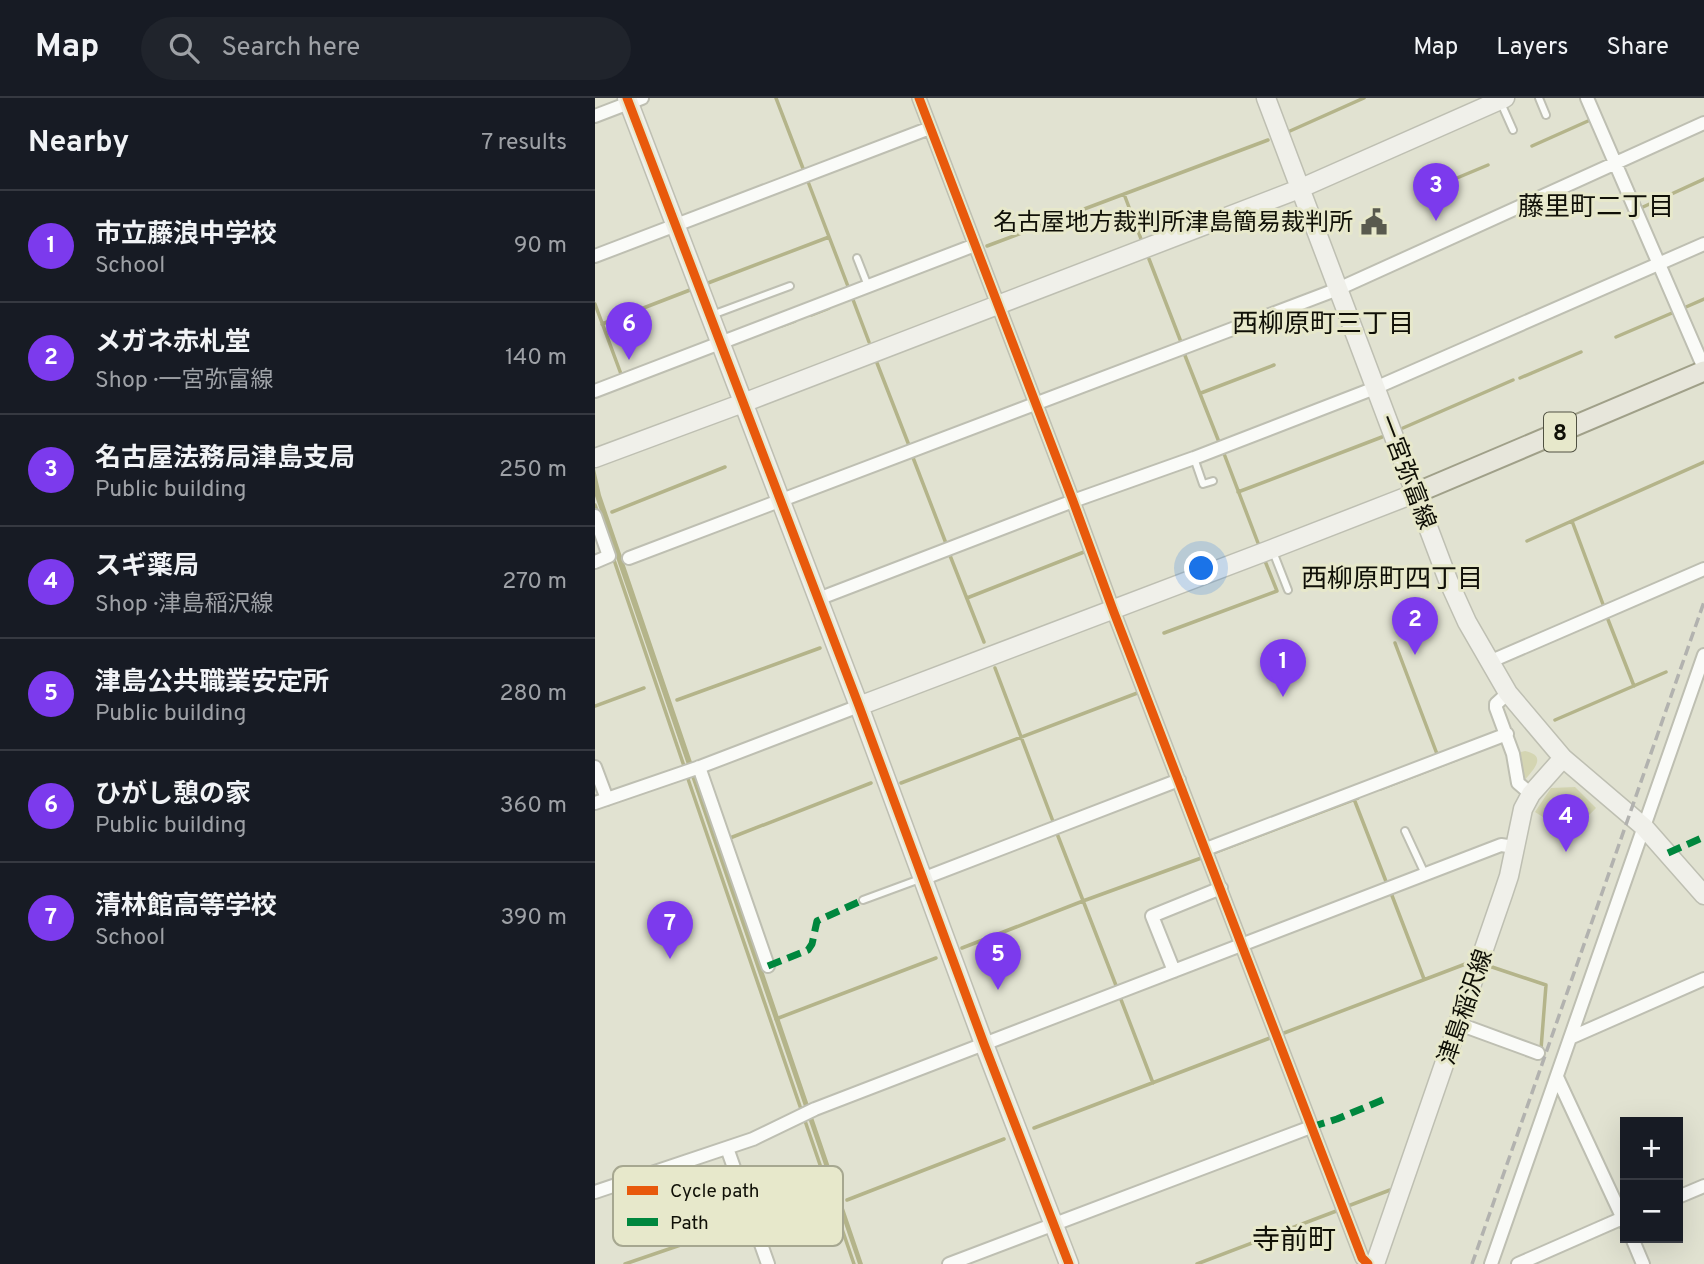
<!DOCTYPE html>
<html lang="en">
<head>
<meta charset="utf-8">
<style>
  :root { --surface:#171b24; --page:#20242c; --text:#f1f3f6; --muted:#9ea1a6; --line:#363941; --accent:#7c3aed }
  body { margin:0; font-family:Overpass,"Noto Sans JP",sans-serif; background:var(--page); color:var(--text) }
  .controls { position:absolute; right:21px; bottom:21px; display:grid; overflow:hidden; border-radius:0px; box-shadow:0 7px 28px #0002 }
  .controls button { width:63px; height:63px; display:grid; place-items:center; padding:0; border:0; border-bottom:2px solid var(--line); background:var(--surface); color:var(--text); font:35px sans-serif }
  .you { position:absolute; left:607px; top:471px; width:24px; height:24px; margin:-18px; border:5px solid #fff; border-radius:50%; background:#1a73e8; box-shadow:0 0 0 10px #1a73e833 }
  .badge { display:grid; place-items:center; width:46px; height:46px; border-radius:50%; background:var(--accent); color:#fff; font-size:23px; font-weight:700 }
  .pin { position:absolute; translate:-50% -58px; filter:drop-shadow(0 2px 4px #0008) }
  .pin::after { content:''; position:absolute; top:37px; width:24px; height:21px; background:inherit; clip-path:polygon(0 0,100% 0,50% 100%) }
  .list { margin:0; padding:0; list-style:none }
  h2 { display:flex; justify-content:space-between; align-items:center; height:91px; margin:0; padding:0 28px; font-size:30px }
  h2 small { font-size:23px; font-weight:400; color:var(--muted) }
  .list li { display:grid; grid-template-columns:46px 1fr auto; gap:21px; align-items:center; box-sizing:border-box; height:112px; padding:0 28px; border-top:2px solid var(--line) }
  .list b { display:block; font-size:26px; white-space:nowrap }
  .list p { margin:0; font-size:23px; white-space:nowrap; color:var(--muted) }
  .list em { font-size:23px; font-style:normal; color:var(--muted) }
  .icon { flex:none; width:38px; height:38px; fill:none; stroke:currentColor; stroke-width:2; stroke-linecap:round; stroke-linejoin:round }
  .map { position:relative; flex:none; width:1109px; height:1166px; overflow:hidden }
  header { display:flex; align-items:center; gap:42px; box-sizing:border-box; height:98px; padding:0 35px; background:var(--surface); border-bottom:2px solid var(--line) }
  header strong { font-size:33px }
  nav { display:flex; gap:38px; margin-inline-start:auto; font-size:24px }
  .search { width:490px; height:63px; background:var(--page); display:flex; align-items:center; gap:18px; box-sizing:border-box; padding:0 24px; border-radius:38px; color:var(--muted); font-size:26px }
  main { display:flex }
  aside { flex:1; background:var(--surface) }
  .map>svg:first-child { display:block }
</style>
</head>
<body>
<header>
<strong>Map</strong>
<div class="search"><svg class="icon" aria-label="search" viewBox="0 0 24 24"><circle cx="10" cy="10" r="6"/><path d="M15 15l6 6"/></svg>Search here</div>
<nav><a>Map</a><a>Layers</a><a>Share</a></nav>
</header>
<main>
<aside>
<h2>Nearby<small>7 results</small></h2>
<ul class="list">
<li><span class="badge">1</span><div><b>市立藤浪中学校</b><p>School</p></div><em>90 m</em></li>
<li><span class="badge">2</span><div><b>メガネ赤札堂</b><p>Shop · 一宮弥富線</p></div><em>140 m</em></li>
<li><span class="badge">3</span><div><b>名古屋法務局津島支局</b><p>Public building</p></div><em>250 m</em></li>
<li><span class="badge">4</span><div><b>スギ薬局</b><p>Shop · 津島稲沢線</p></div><em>270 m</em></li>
<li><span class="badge">5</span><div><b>津島公共職業安定所</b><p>Public building</p></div><em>280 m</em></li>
<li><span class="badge">6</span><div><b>ひがし憩の家</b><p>Public building</p></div><em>360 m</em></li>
<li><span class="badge">7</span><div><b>清林館高等学校</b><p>School</p></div><em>390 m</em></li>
</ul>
</aside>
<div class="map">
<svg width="1109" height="1166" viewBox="0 0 1109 1166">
  <rect width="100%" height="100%" fill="#e1e2d1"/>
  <path fill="#d4d5b2" d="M930,653C954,658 937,673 928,684L922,655Z
    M980,689L1001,710L992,719H948L940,714L956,690Z"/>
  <path fill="#b4b48a" d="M0,371L6,397L268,1166H263L0,398Z"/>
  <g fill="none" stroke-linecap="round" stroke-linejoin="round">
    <path stroke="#b4b48a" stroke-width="3.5" d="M181,0L209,73
      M695,33L769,0
      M937,48L993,23
      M212,81L254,191
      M850,85L893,67
      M529,96L546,141
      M1048,109L1109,81
      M460,122L673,42
      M392,148L453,125
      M554,161L586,244
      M113,185L234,139
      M257,199L274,244
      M0,206L26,276
      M1091,209L1109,201
      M216,217L234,210
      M7,226L95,192
      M186,228L200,223
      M1021,239L1077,215
      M589,255L624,344
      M282,265L315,350
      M925,280L986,254
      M606,295L679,267
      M808,330L918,282
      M628,353L663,445
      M317,357L352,448
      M643,394L787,339
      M0,407L3,415
      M17,414L130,369
      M977,423L1009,509
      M932,443L1109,364
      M354,455L389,544
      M18,459L90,671
      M372,500L489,454
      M1012,519L1039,588
      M569,535L682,493L670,463
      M800,545L842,656
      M400,570L459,726
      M82,602L225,550
      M0,608L49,590
      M960,622L1071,574
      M92,678L259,1166
      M306,685L545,594
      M785,691L863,661
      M759,701L792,786
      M461,733L522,890
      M135,740L276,685
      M618,755L763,700
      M796,795L829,881
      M367,850L488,803L609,759
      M897,869L951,887L946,951
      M525,899L558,985
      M181,921L341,860
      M689,935L873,865
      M439,1030L675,940
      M252,1102L409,1041
      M753,1108L795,1092
      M163,1120L181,1114
      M30,1166L153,1124
      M602,1166L744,1112"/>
    <g stroke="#bebfb2" stroke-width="10">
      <path id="lane" d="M944,0L951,17
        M906,5L918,32
        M262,160L273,188
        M117,217L195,188
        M599,360L608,386L618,383
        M677,451L693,492
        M810,733L830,776
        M268,802L325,781"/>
    </g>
    <g stroke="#bebfb2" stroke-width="16">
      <path id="street" d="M324,0L478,403L518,512L767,1160L773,1166
        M992,0L1109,270
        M0,18L47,0
        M0,158L335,30
        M0,293L380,147
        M0,418L14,458L0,464
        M34,460L743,191L1109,25
        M223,501L478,403L599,360L780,290L1109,146
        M894,564L1109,471
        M913,595L901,606V610L918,656L923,685L936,696
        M0,669L12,701
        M104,669L173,868
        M0,705L102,670L264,608
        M611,751L912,636
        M327,781L584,682
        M579,873L557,818L626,790
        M864,926L943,955
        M975,940L1109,881
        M962,979L1030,1125
        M132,1050L173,1166
        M0,1094L158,1041L220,1011L906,747L920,749
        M1083,1099L1109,1088
        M1037,1140L1048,1166
        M354,1166L716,1029
        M896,1166L1109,557
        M923,1166L1030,1119"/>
    </g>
    <g stroke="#bebfb2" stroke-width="21">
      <path id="secondary" d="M32,0L264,608L389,946L474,1166
        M671,0L853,482L872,524L913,595L968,660L1049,729L1109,797
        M0,360L148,305L704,91L910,0
        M264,608L677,451L821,395
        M780,1166L908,796L914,778L928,711L936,696L968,660"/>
    </g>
    <g stroke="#a0a089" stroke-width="23">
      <path id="primary" d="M821,395L1109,273"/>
    </g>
    <use href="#lane" stroke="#fafbf8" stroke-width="6"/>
    <use href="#street" stroke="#fafbf8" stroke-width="12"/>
    <use href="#secondary" stroke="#f0f0ea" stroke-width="18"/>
    <use href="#primary" stroke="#e7e6db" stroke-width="19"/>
    <path stroke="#b2b2af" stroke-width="3.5" stroke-dasharray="10 5" stroke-linecap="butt" d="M877,1166L1109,504"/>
    <path stroke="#00873e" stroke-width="7" stroke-dasharray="14 7" stroke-linecap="butt" d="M1073,755L1109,739
      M173,868L213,852L217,846L222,823L268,802
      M716,1029L742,1021L790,1001"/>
    <g stroke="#e7e8cb" stroke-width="13">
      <path id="cycleway" d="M32,0L264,608L389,946L474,1166
        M324,0L478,403L518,512L767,1160L773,1166"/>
    </g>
    <use href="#cycleway" stroke="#e8590c" stroke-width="9"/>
  </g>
  <defs>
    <g id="civic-bare" transform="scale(2.1)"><path d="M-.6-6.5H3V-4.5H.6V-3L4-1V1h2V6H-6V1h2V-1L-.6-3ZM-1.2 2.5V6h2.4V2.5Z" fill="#595a4e" stroke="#e7e8cb" stroke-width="2.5" paint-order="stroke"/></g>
  </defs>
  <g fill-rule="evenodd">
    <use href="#civic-bare" x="779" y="124"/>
  </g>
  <g text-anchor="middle" stroke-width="6" stroke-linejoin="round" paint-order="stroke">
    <rect fill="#e7e8cb" stroke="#505142" stroke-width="2" x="949" y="314.5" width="32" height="39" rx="5"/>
    <g font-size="23" font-weight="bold" fill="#101007">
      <text x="965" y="342">8</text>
    </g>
    <g font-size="24" fill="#101007" stroke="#e7e8cb" text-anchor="end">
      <text x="758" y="132">名古屋地方裁判所津島簡易裁判所</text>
    </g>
    <g font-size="24" fill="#101007" stroke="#e7e8cb">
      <text transform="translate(812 374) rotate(69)" y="8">一宮弥富線</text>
      <text transform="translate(870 909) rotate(-71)" y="8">津島稲沢線</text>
    </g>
    <g font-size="26" fill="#101007" stroke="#e7e8cb">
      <text x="1001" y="117">藤里町二丁目</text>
      <text x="728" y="234">西柳原町三丁目</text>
      <text x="797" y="489">西柳原町四丁目</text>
    </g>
    <g font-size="28" fill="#101007" stroke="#e7e8cb">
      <text x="699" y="1151">寺前町</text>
    </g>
  </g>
  <rect x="18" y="1068" width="230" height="80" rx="10" fill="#e7e8cb" stroke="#a6a790" stroke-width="2"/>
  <rect x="32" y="1088" width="31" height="9" fill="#e8590c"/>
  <rect x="32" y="1120" width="31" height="8" fill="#00873e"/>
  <g font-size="19" fill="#101007">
    <text x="75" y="1099">Cycle path</text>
    <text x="75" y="1131">Path</text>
  </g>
</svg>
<div class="controls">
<button>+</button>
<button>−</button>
</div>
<div class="you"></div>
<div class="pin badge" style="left:688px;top:599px">1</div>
<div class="pin badge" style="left:820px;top:557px">2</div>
<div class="pin badge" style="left:841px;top:123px">3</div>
<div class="pin badge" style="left:971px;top:754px">4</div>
<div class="pin badge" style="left:403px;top:892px">5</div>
<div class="pin badge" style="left:34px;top:262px">6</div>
<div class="pin badge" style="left:75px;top:861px">7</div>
</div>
</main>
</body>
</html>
